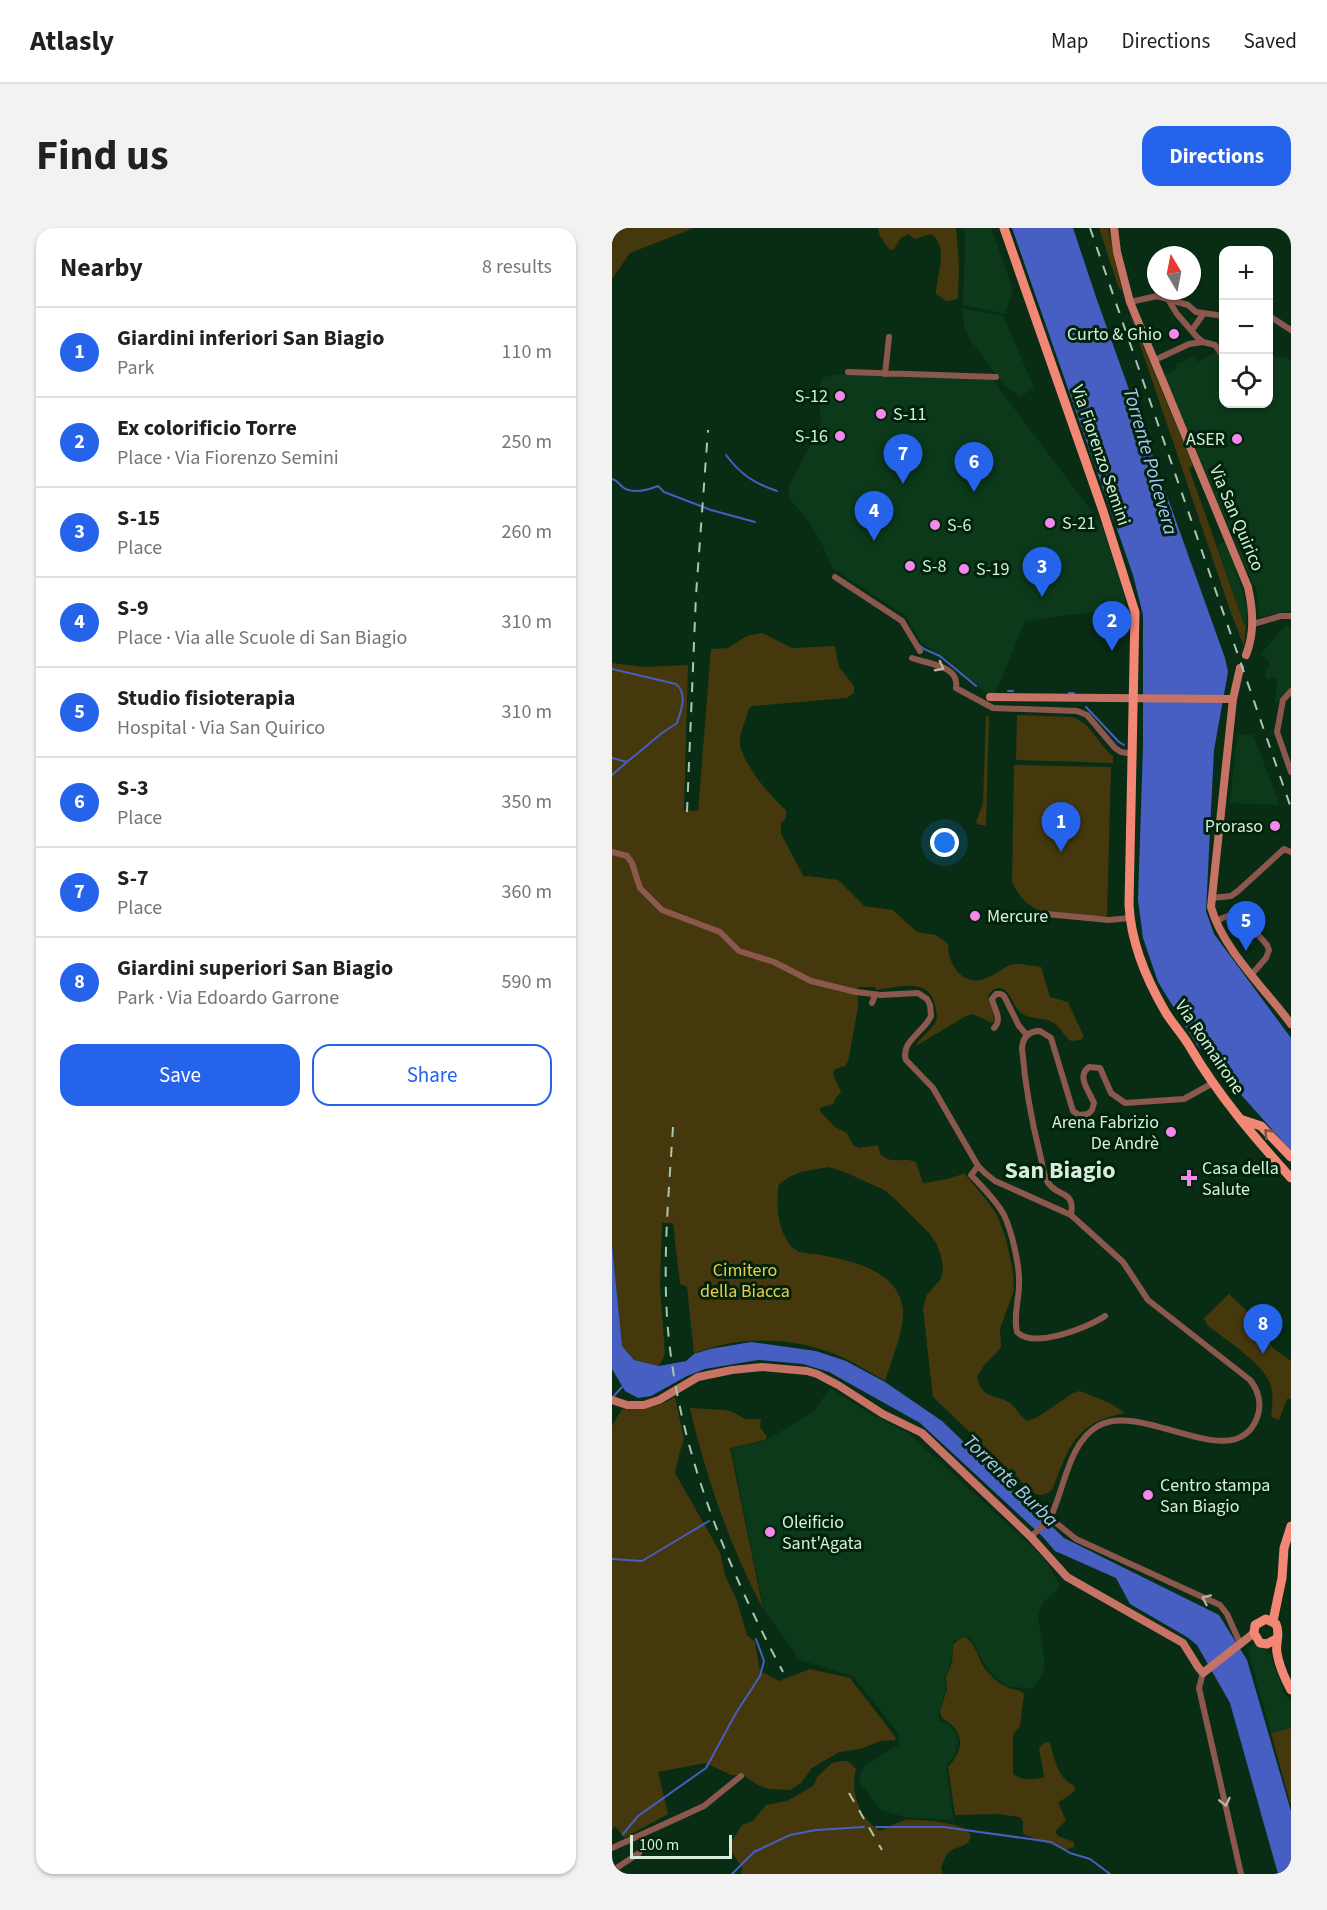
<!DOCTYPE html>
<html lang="en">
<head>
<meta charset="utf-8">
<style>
  :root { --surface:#fff; --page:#f2f2f2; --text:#202124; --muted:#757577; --line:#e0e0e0; --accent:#2563eb }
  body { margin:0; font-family:"Source Sans 3",sans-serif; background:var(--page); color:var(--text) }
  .controls { position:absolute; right:18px; top:18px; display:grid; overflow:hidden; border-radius:12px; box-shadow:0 2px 4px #0004 }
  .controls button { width:54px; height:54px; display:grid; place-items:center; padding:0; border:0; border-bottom:2px solid var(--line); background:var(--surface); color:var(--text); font:30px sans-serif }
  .compass { position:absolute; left:535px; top:18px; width:54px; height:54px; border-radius:50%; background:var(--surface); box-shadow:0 2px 4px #0004; rotate:350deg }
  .scale { position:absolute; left:18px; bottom:15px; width:102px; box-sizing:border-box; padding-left:6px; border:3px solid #d8eddc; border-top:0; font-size:16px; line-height:21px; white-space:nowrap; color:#d8eddc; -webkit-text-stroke:4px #00230b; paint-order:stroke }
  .you { position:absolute; left:333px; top:615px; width:21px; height:21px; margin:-15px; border:4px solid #fff; border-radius:50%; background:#1a73e8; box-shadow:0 0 0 9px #1a73e833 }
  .badge { display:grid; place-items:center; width:39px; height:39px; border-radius:50%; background:var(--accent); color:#fff; font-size:20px; font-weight:700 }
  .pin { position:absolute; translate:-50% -50px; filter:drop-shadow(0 2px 3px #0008) }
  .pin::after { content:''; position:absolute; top:32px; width:21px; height:18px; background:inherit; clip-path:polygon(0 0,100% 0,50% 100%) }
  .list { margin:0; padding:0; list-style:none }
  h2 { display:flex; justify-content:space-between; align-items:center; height:78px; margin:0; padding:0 24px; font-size:26px }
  h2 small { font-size:20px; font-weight:400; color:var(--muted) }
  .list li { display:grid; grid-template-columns:39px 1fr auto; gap:18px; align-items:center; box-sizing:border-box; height:90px; padding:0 24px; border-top:2px solid var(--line) }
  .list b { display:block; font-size:22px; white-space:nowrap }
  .list p { margin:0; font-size:20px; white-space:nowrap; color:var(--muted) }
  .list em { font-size:20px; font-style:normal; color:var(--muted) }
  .actions { display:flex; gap:12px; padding:18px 24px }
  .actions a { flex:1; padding:14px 0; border:2px solid var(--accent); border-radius:18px; text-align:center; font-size:21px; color:var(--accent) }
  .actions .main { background:var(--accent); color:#fff }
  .icon { flex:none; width:33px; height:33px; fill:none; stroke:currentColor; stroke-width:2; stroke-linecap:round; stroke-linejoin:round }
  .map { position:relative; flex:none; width:679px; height:1646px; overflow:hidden; border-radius:18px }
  header { display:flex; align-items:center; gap:36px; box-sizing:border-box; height:84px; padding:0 30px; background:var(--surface); border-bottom:2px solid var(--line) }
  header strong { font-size:28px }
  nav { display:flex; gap:33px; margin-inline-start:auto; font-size:21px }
  .intro { display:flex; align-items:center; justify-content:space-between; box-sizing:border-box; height:144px; padding:0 36px }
  h1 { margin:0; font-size:42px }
  .button { padding:15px 27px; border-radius:18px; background:var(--accent); color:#fff; font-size:21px; font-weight:700 }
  main { display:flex; gap:36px; padding:0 36px }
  aside { flex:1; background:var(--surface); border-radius:18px; box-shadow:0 2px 4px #0004 }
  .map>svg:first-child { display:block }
</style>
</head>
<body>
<header>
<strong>Atlasly</strong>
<nav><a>Map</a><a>Directions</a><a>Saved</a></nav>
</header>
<div class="intro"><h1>Find us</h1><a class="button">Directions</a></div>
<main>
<aside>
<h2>Nearby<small>8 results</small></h2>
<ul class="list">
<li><span class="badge">1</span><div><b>Giardini inferiori San Biagio</b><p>Park</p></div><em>110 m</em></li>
<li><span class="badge">2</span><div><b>Ex colorificio Torre</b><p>Place · Via Fiorenzo Semini</p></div><em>250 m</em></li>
<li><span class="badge">3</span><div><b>S-15</b><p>Place</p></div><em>260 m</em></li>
<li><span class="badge">4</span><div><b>S-9</b><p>Place · Via alle Scuole di San Biagio</p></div><em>310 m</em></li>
<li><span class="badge">5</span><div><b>Studio fisioterapia</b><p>Hospital · Via San Quirico</p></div><em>310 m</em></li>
<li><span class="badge">6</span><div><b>S-3</b><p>Place</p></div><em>350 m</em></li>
<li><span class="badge">7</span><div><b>S-7</b><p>Place</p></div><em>360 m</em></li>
<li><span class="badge">8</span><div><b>Giardini superiori San Biagio</b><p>Park · Via Edoardo Garrone</p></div><em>590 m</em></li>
</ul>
<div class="actions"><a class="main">Save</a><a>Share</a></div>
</aside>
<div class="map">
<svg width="679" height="1646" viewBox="0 0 679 1646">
  <rect width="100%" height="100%" fill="#082d14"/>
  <path fill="#0b391a" d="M351,0H379L401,62L393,86L351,77L353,10Z
    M350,80L391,88L422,159L409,169L392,158L357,110L352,97Z
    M611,120L612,176H656L657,127L675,130L679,133V383L647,389L644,358H641L640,354L552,147L564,141L563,137L583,128L586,134Z
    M226,146L380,151L490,297L514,372L511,380L413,393L383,467L371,463L338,436L339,433L309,415L294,388L220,340L211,318L195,291L176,269L177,258L210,193L205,168L210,150Z
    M613,314L629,358L636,385L634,397L632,396L605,317Z
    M674,396L679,401V458L669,474L663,475L665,450L660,449L655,453L653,446L658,435L649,426Z
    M625,506L641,507L668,577L618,575Z
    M218,1160L262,1188L295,1204L425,1323L438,1339L448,1359L430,1376L426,1388L433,1435L429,1450L420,1461L395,1458L385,1451L375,1440L358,1410L350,1408L341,1414L339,1434L333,1449L334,1461L327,1485L328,1493L338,1497L344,1506L346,1513L342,1529L334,1538L341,1587V1592L292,1589L268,1581L248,1555L247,1549L252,1538L288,1516L285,1504L241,1448L188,1432L152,1382L119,1220L153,1213L201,1184Z
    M646,1415L658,1426L672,1465L679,1473V1500L659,1505L635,1419Z"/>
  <path fill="#45380d" d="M0,0H82L18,25L0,51Z
    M266,0H344L347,38L346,71L334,73L324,66C324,47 338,19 319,6L303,11L296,6L289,10L282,21L278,22L268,8Z
    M487,0H496L510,63L506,58Z
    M517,84L581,238L577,240L632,396L634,397L632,419L618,382Z
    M150,405L180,420L223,418L227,439L242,458V465L235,470L141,478L137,480C135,490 128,502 128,512C127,533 159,569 174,582V590L169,595V606L192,649L197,648L226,652L252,678L281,682L305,704L324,707L336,716C336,740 354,762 379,748C388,744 394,736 405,736C412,736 421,738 429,739L438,769L456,774L472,809L468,812L459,813C452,808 449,800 443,796C433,788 418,793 408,784C401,778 398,760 387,760C382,760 379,764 376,768L382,786V793L380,795L361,786L354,788L304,818C308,808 320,803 324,793C326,787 324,780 322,774C315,749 283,760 264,762L263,759H246V780L236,834L233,838L223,841L221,846L229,864L223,871L222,876L210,879L207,882L223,899L235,905L241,917L247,920L266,917L268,926C282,938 290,928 304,934L311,955C323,953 342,951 352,945L376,974L385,987L394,1011L401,1044L402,1062L388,1101L389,1118L387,1122L373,1136L365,1149C370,1172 385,1166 398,1175C405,1180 407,1188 415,1193L424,1190L461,1165L468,1163L498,1175L513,1185C463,1194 457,1219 440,1262C433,1268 427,1269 419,1263L321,1169L311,1081L314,1068L329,1051L331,1041L329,1028L325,1017L318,1006L283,971L272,962L235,945L216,939L189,944L177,949L167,956C163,975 166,1012 186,1023C192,1026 202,1025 209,1027C240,1033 286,1042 291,1081C293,1101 279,1133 273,1153C260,1145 246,1137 232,1130C187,1109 128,1106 82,1126L75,1059L68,1056L61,995H50L48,1058L53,1126L47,1138L22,1132L10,1118L0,1016V435L32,439L76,437L72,582L86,583L99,421L116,420L135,408Z
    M374,487L377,489L374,597H367L364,594L371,575Z
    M405,487L460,489C480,495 485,516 501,528V535L404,532Z
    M402,537L499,539L495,688C458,687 416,695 400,653Z
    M617,1066L637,1085L661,1120L679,1133V1171H675L667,1192L659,1189C660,1178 662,1166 658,1155C650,1135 613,1111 595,1097L592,1090Z
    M63,1169L72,1211L68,1223L63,1245L108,1324L113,1347L125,1373L135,1407L143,1414L148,1443L167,1453L198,1441L238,1450L284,1510L283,1512L268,1513L248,1521L227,1524L200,1540L189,1555L178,1562L157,1561L146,1557L131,1547H119L94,1535L46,1544L56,1586L12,1610L3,1598L0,1602V1198L10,1181C29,1182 46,1180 63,1169Z
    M78,1180L113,1182L121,1184L133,1191H149L148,1199L155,1209L153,1212L118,1220L151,1381C118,1318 94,1250 78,1180Z
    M353,1409C364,1415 366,1431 373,1441C378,1447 387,1456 395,1459C401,1462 407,1461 412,1466L408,1498L401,1507V1546C409,1553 423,1552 432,1549L427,1520L433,1514L438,1515C443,1532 445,1549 462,1558L463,1563L446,1575L454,1592L443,1604L446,1608L462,1614V1619L454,1622L411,1606V1594L408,1589L385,1586L343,1587L336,1539C353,1521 353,1503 330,1490L328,1484L335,1461L334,1449L340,1435L341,1417L348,1410Z
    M679,1500V1575H678L659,1505Z
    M231,1533H236L244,1541C238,1564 247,1590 268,1603C276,1599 285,1594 294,1592C304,1591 365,1594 358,1611C354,1620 340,1619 335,1626C333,1630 331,1635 329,1639L331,1646H129L130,1640L120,1624L119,1614L130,1597L141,1593L154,1577L175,1573L201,1558L206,1548L220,1535Z"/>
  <path fill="#475ec2" d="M400,0H461L485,72L613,430L616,444L602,522L594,683L602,706L679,810V923L585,817L546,754L531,710L526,672L531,518V387L521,347Z
    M0,1016L10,1118L22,1132L47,1138L74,1133L82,1126L98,1121L139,1114L204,1123L234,1133L273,1154L330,1193L452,1310L607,1387L635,1432L679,1583V1646H666L618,1475L585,1417L575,1409L518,1376L504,1350L443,1323L431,1309L308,1195L217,1144L191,1136L146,1132L93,1141L75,1148L39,1168L26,1170L13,1163L0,1141Z"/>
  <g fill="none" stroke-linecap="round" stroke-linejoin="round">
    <path stroke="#475ec2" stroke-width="2" d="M114,227C128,246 143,256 165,263
      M0,251C7,253 6,256 12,260C22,266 36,262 46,258L52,264L99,282L143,294
      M307,417L312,421L328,428L364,458
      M0,441L64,456C76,466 69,482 65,495L50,505L15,534L0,530
      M396,463H401
      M457,465H462
      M474,479L507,514L512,517
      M0,547L15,534
      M0,1170L10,1159
      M0,1331L30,1333L97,1293
      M264,1599H332L439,1614L458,1625L478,1631L498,1646
      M11,1606L26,1588L94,1540L124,1485L148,1448L152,1433L144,1411
      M120,1646L142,1624L178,1607L204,1602L252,1599"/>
    <path stroke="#8c584e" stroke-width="6" d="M556,71L565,86L585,109L591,114L603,117L612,129
      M518,74L545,68L576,77L584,84L612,88
      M656,87L679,102
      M580,102L592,85
      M543,132L577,116L591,114
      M236,144L384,149
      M273,146L277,109
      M223,349L290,393L308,423
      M641,396L669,388H679
      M300,430C315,436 348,437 344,460L381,480L465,483L475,487L503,520L509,524L521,526
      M679,463L671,472L665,504L679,544
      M0,624L15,628L20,635L28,660L50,682L108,704L127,723L162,734L199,753L244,764L269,767L306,765L315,771L318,777L319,788C312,804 288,814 294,832L321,860L366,938L373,945L383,953L459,987L511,1034L536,1072L638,1152C647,1163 650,1177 645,1190C622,1249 531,1172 486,1198C461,1212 454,1248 445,1273C443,1278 441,1285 438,1290C434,1297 424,1303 419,1309
      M599,670L619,668L626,663L672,621L679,624
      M424,685L497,692L518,690
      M603,693L626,684L655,717L657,722L654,730L640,746
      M260,775L263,767
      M382,800C391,791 382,781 380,771L384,766H389L392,768L407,798L415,807
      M366,938L359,947C371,960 384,972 392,987C400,1004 408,1038 407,1057C407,1072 401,1088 405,1104C422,1121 475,1100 493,1088
      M459,987C464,961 444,970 435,953C431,945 430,934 428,926C419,891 413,855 410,820C411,809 417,803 428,803L439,810L461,883L467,887L476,886L480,882L482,875C477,863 464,848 477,839L488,840L499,865L513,875L572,871L601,855
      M438,1290L464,1311L608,1377L615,1386L628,1415
      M591,1445L587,1460L629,1646
      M0,1620L92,1578L129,1548
      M0,1643L27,1625"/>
    <path stroke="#c67365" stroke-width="8" d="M502,0L505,24L518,74L636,359C641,382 643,404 634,427
      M628,440L621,471L599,679C610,720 653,761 679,796
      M378,469L621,471
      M0,1172L15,1177H32L47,1172L86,1149L120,1142L150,1139L195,1143L205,1146L226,1157L271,1186L310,1205L419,1309L455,1349L571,1415L586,1439L591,1445L642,1405"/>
    <path stroke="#f38775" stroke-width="9" d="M392,0L491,283L523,384L517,677C519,716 534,751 554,785C561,796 571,807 578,819C606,867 642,909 679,950
      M628,891L649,898L679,929
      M661,1393L670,1350L672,1320L679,1298
      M664,1411L655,1416L648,1415L642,1405L643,1397L654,1391L664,1396C669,1406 663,1414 665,1425C667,1437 673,1451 679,1462"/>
    <path stroke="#acc4b2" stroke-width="2" stroke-dasharray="10 10" stroke-linecap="butt" d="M478,0L679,580
      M75,584L84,367L96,202
      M61,899C57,962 51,1025 55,1089C63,1212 113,1336 171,1444
      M237,1565L270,1622"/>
  </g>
  <defs><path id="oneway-chevron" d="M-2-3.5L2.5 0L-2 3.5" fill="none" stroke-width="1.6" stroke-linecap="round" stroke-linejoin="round" transform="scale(1.5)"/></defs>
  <g stroke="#bab1a3">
    <use href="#oneway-chevron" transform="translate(328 439) rotate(28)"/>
    <use href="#oneway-chevron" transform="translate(594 1371) rotate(-156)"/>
    <use href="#oneway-chevron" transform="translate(613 1574) rotate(77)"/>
  </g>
  <use stroke="#7a5540" href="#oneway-chevron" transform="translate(656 905) rotate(-133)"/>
  <g fill="#f688ed" stroke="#00230b" stroke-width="2">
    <circle cx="562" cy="106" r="6"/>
    <circle cx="228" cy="168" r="6"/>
    <circle cx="269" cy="186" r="6"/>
    <circle cx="228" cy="208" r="6"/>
    <circle cx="625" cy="211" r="6"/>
    <circle cx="438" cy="295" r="6"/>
    <circle cx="323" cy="297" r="6"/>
    <circle cx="298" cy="338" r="6"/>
    <circle cx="352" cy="341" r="6"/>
    <circle cx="663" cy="598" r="6"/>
    <circle cx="363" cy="688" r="6"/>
    <circle cx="559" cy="904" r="6"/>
    <path d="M574 941h6v6h6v6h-6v6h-6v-6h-6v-6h6z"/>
    <circle cx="536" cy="1267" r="6"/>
    <circle cx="158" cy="1304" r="6"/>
  </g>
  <g text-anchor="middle" stroke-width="6" stroke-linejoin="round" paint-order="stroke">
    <g font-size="18" fill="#d8eddc" stroke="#00230b" text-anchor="start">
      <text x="550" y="112" text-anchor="end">Curto &amp; Ghio</text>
      <text x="216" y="174" text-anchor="end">S-12</text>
      <text x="281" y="192">S-11</text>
      <text x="216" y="214" text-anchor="end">S-16</text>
      <text x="613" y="217" text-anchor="end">ASER</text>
      <text x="450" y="301">S-21</text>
      <text x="335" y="303">S-6</text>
      <text x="310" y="344">S-8</text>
      <text x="364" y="347">S-19</text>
      <text x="651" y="604" text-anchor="end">Proraso</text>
      <text x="375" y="694">Mercure</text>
      <text x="547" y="900" text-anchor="end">Arena Fabrizio<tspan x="547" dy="21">De Andrè</tspan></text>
      <text x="590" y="946">Casa della<tspan x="590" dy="21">Salute</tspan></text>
      <text x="548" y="1263">Centro stampa<tspan x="548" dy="21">San Biagio</tspan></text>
      <text x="170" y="1300">Oleificio<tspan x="170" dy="21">Sant'Agata</tspan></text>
    </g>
    <g font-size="18" fill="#d8eddc" stroke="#00230b">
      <text transform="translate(489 227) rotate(71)" y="6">Via Fiorenzo Semini</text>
      <text transform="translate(625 290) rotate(67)" y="6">Via San Quirico</text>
      <text transform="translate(598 819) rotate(56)" y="6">Via Romairone</text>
    </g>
    <g font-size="18" fill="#f4c945" stroke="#00230b">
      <text x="133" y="1048">Cimitero<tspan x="133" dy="21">della Biacca</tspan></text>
    </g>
    <g font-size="20" font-style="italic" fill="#b3c5f9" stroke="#00230b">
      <text transform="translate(539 233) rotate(74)" y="7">Torrente Polcevera</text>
      <text transform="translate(399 1252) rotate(44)" y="7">Torrente Burba</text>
    </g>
    <g font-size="24" font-weight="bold" fill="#d8eddc" stroke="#00230b">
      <text x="448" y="950">San Biagio</text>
    </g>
  </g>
</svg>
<div class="controls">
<button>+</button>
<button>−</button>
<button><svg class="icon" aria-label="locate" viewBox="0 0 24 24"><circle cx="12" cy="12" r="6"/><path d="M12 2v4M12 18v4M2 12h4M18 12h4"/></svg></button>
</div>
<svg class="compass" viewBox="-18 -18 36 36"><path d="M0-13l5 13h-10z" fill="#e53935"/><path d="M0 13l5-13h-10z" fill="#757577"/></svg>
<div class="scale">100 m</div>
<div class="you"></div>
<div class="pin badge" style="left:449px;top:624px">1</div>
<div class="pin badge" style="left:500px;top:423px">2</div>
<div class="pin badge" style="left:430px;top:369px">3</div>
<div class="pin badge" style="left:262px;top:313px">4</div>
<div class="pin badge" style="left:634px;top:723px">5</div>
<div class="pin badge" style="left:362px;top:264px">6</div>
<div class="pin badge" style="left:291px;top:256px">7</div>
<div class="pin badge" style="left:651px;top:1126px">8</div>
</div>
</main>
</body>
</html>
